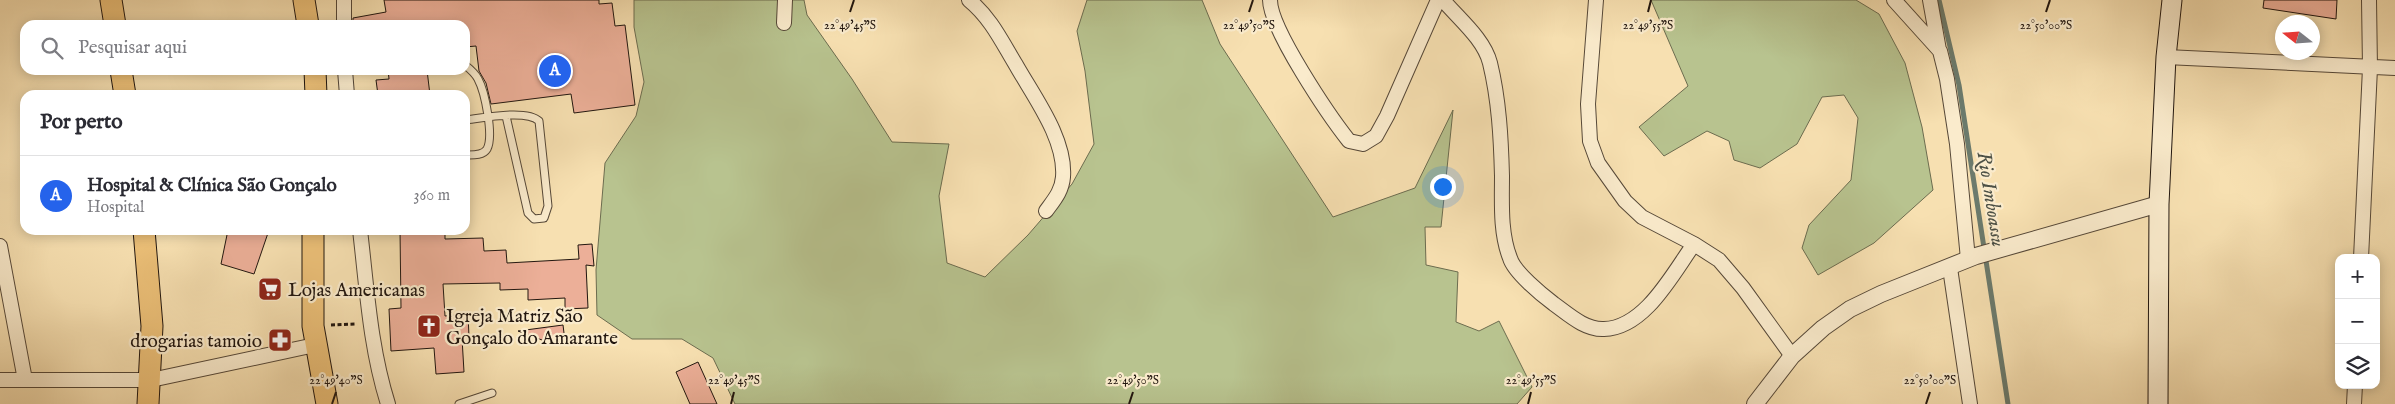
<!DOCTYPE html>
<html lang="pt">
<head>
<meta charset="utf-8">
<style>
  :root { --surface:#fff; --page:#f2f2f3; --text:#2b2b33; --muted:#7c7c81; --line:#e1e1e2; --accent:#2563eb }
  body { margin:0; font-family:"IM FELL English",serif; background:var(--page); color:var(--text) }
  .controls { position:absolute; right:15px; bottom:15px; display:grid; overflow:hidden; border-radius:10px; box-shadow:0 2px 12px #0003 }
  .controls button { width:45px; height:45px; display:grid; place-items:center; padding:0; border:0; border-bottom:1px solid var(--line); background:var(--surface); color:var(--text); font:25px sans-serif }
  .compass { position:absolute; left:2275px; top:15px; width:45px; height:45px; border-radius:50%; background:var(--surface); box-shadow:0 2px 12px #0003; rotate:287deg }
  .you { position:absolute; left:1442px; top:186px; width:18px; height:18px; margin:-12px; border:4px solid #fff; border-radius:50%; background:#1a73e8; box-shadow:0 0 0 8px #1a73e833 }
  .badge { display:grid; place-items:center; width:32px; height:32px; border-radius:50%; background:var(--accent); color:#fff; font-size:16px; font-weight:700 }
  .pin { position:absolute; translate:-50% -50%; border:2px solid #fff; box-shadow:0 1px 5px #0006 }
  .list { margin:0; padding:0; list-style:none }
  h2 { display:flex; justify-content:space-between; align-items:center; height:65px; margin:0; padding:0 20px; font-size:21px }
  h2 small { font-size:16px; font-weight:400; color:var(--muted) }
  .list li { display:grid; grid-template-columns:32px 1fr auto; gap:15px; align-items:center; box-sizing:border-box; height:80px; padding:0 20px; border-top:1px solid var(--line) }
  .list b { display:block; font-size:19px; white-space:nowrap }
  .list p { margin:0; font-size:16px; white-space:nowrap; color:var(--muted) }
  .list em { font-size:16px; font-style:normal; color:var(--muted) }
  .icon { flex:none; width:28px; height:28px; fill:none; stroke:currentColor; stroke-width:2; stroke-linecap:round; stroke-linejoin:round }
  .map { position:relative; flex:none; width:2395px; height:404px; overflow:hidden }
  .search { position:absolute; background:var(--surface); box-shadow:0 2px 12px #0003; left:20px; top:20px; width:450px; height:55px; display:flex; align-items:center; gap:12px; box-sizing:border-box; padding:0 18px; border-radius:15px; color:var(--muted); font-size:19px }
  .panel { position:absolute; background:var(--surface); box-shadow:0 2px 12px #0003; left:20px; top:90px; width:450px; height:145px; border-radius:15px }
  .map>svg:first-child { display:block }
</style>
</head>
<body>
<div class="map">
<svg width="2395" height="404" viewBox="0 0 2395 404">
  <rect width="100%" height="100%" fill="#f7e0b1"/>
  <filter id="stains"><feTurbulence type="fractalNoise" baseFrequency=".004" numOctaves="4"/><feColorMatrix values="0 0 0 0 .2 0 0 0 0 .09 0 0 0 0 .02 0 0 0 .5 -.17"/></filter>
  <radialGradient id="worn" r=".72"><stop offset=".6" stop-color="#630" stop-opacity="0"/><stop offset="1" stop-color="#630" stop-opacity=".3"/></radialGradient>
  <path fill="#b8c38f" stroke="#6c6c4f" d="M634,0H804L807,15L852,79L892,142L949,144L939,196L947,263L985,277L1028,235L1072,184L1094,144L1085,71L1077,31L1087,0H1202L1220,44L1333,217L1415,188L1453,110L1441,227H1425L1426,265L1458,272L1456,322L1479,331L1499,321L1532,387L1517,404H735L713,358L682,339H632L597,315L596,270L605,163L636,116L644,82L634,27Z
    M1651,0H1856L1879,14L1905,63L1922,127L1933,190L1874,243L1818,275L1802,248L1809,225L1851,180L1858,118L1844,95L1822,97L1797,144L1760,168L1734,160L1729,141L1707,131L1664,156L1639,127L1688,86Z"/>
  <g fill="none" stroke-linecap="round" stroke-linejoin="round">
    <path stroke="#6b7a6c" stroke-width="5" d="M1939,0L1959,85L2008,404"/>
  </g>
  <path fill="#ecaf98" stroke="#21160f" d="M384,0H599V4L612,3L615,26L625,25L635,105L574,113L571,94L491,104L486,83L479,71L476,46L465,47V25H353V18L386,12Z
    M2264,0H2337L2336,19L2263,8Z
    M388,70H427L430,95H378L376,80L389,79Z
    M228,230H252L268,233L254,274L221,264Z
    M400,230H445V239L483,238L484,251L506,250L507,263L579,259L578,245L592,244L594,266L586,265L588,308L565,309V298L528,300V289L500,290V283L443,284L445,316L468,314L469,337L462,338L464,372L436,374L434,348L391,351L389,309L401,308Z
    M563,325L565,341L550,343L518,331Z
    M698,362L717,404H690L676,372Z"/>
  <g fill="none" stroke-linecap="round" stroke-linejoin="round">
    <g stroke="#564838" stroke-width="9">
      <path id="service" d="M465,65C470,69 475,73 478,79C485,92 494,136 487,149C483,156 472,155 465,155
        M465,120C482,118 527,109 539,121L548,206L544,218L534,219L528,213L506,116
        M459,404L492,393"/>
    </g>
    <g stroke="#564838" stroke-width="16">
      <path id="minor" d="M344,0V25
        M969,0C991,18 1002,42 1016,65C1034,97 1066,139 1063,177C1062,191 1054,200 1046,211
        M1270,0C1270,29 1330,117 1349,141L1363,144L1376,136L1387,116L1438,0
        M1443,0C1459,19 1484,39 1490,63C1499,100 1501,138 1502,176C1502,202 1500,233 1510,258C1514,272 1542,295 1554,304C1568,314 1585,330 1604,329C1645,328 1673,273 1694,244L1719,260L1743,288L1792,356
        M1596,0L1588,104L1590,141L1598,163L1625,201L1642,217L1694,244
        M1894,0L1940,51L1947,79L1957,144L1968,259
        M1930,0L1939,50
        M784,23L785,0
        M2166,57L2395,68
        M345,70L347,95
        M360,230C367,289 370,347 388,404
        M0,246L25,380
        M2361,258L2370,68L2369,0
        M1950,268L1970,404
        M0,380H151L315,345
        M2354,404L2355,385"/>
    </g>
    <g stroke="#564838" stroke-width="18">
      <path id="tertiary" d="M1755,404L1792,356L1823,328L1850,309L1881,294L1976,256L2159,204"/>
    </g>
    <g stroke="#21160f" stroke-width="21">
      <path id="secondary" d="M2158,404L2159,204L2166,57L2172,0"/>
    </g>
    <g stroke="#21160f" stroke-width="23">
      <path id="primary" d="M111,0L115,25
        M304,0L308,25
        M121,70L125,95
        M315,70L316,95
        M144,230L152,326L148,404
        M313,230V326L327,404"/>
    </g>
    <path stroke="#21160f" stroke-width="3" stroke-dasharray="4 2.5" stroke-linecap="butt" d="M331,325L357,324"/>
    <use href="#service" stroke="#faebcc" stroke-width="7"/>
    <use href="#minor" stroke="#faebcc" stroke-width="14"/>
    <use href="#tertiary" stroke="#faebcc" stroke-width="16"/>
    <use href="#secondary" stroke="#faebcc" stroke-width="19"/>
    <use href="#primary" stroke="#ecc078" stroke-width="21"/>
  </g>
  <path fill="none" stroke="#21160f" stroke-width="2" d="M850,12L854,0M1249,12L1253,0M1648,12L1651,0M2046,12L2050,0M332,404L336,392M731,404L734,392M1129,404L1133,392M1528,404L1531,392M1926,404L1930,392"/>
  <defs>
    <g id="supermarket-square" transform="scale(1.25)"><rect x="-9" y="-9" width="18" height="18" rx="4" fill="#8f2418" stroke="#faebcc"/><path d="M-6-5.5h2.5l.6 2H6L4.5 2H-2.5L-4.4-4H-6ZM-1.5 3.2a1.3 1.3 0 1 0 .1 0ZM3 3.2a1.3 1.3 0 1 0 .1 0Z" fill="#fff"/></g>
    <g id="church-square" transform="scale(1.25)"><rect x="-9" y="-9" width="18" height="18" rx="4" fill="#8f2418" stroke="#faebcc"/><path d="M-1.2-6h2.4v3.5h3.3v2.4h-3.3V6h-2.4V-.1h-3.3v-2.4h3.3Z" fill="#fff"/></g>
    <g id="pharmacy-square" transform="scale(1.25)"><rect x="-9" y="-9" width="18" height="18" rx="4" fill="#8f2418" stroke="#faebcc"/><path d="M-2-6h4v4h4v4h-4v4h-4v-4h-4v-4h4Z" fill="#fff"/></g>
  </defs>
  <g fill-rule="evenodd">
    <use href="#supermarket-square" x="270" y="289"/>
    <use href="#church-square" x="429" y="326"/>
    <use href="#pharmacy-square" x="280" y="340"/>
  </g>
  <g text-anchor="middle" stroke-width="4.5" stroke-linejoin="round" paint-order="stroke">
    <g font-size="19" fill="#21160f" stroke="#faebcc" text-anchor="start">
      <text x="288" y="296">Lojas Americanas</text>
      <text x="446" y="322">Igreja Matriz São<tspan x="446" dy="22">Gonçalo do Amarante</tspan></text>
      <text x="262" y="347" text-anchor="end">drogarias tamoio</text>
    </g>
    <g font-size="20" font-style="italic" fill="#4c5045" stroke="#faebcc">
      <text transform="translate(1992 199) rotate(81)" y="7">Rio Imboassu</text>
    </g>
  </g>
  <g font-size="12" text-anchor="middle" fill="#21160f" stroke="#faebcc" stroke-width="4.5" stroke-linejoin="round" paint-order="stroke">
    <text x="850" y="29">22°49'45"S</text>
    <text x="1249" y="29">22°49'50"S</text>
    <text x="1648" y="29">22°49'55"S</text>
    <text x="2046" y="29">22°50'00"S</text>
    <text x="336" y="384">22°49'40"S</text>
    <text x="734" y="384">22°49'45"S</text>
    <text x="1133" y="384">22°49'50"S</text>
    <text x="1531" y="384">22°49'55"S</text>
    <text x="1930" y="384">22°50'00"S</text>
  </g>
  <rect width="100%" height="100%" filter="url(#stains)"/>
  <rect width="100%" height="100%" fill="url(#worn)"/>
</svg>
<div class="controls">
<button>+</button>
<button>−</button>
<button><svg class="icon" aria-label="layers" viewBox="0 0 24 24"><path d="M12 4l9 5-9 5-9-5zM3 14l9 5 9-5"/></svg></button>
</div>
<svg class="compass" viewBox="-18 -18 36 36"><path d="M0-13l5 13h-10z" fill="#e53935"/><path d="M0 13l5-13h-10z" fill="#7c7c81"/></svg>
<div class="you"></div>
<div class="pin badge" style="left:555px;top:71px">A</div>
<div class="search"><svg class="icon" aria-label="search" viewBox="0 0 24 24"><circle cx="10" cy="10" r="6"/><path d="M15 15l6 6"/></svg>Pesquisar aqui</div>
<section class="panel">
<h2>Por perto<small></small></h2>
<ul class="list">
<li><span class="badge">A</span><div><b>Hospital &amp; Clínica São Gonçalo</b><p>Hospital</p></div><em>360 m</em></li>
</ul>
</section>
</div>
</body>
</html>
